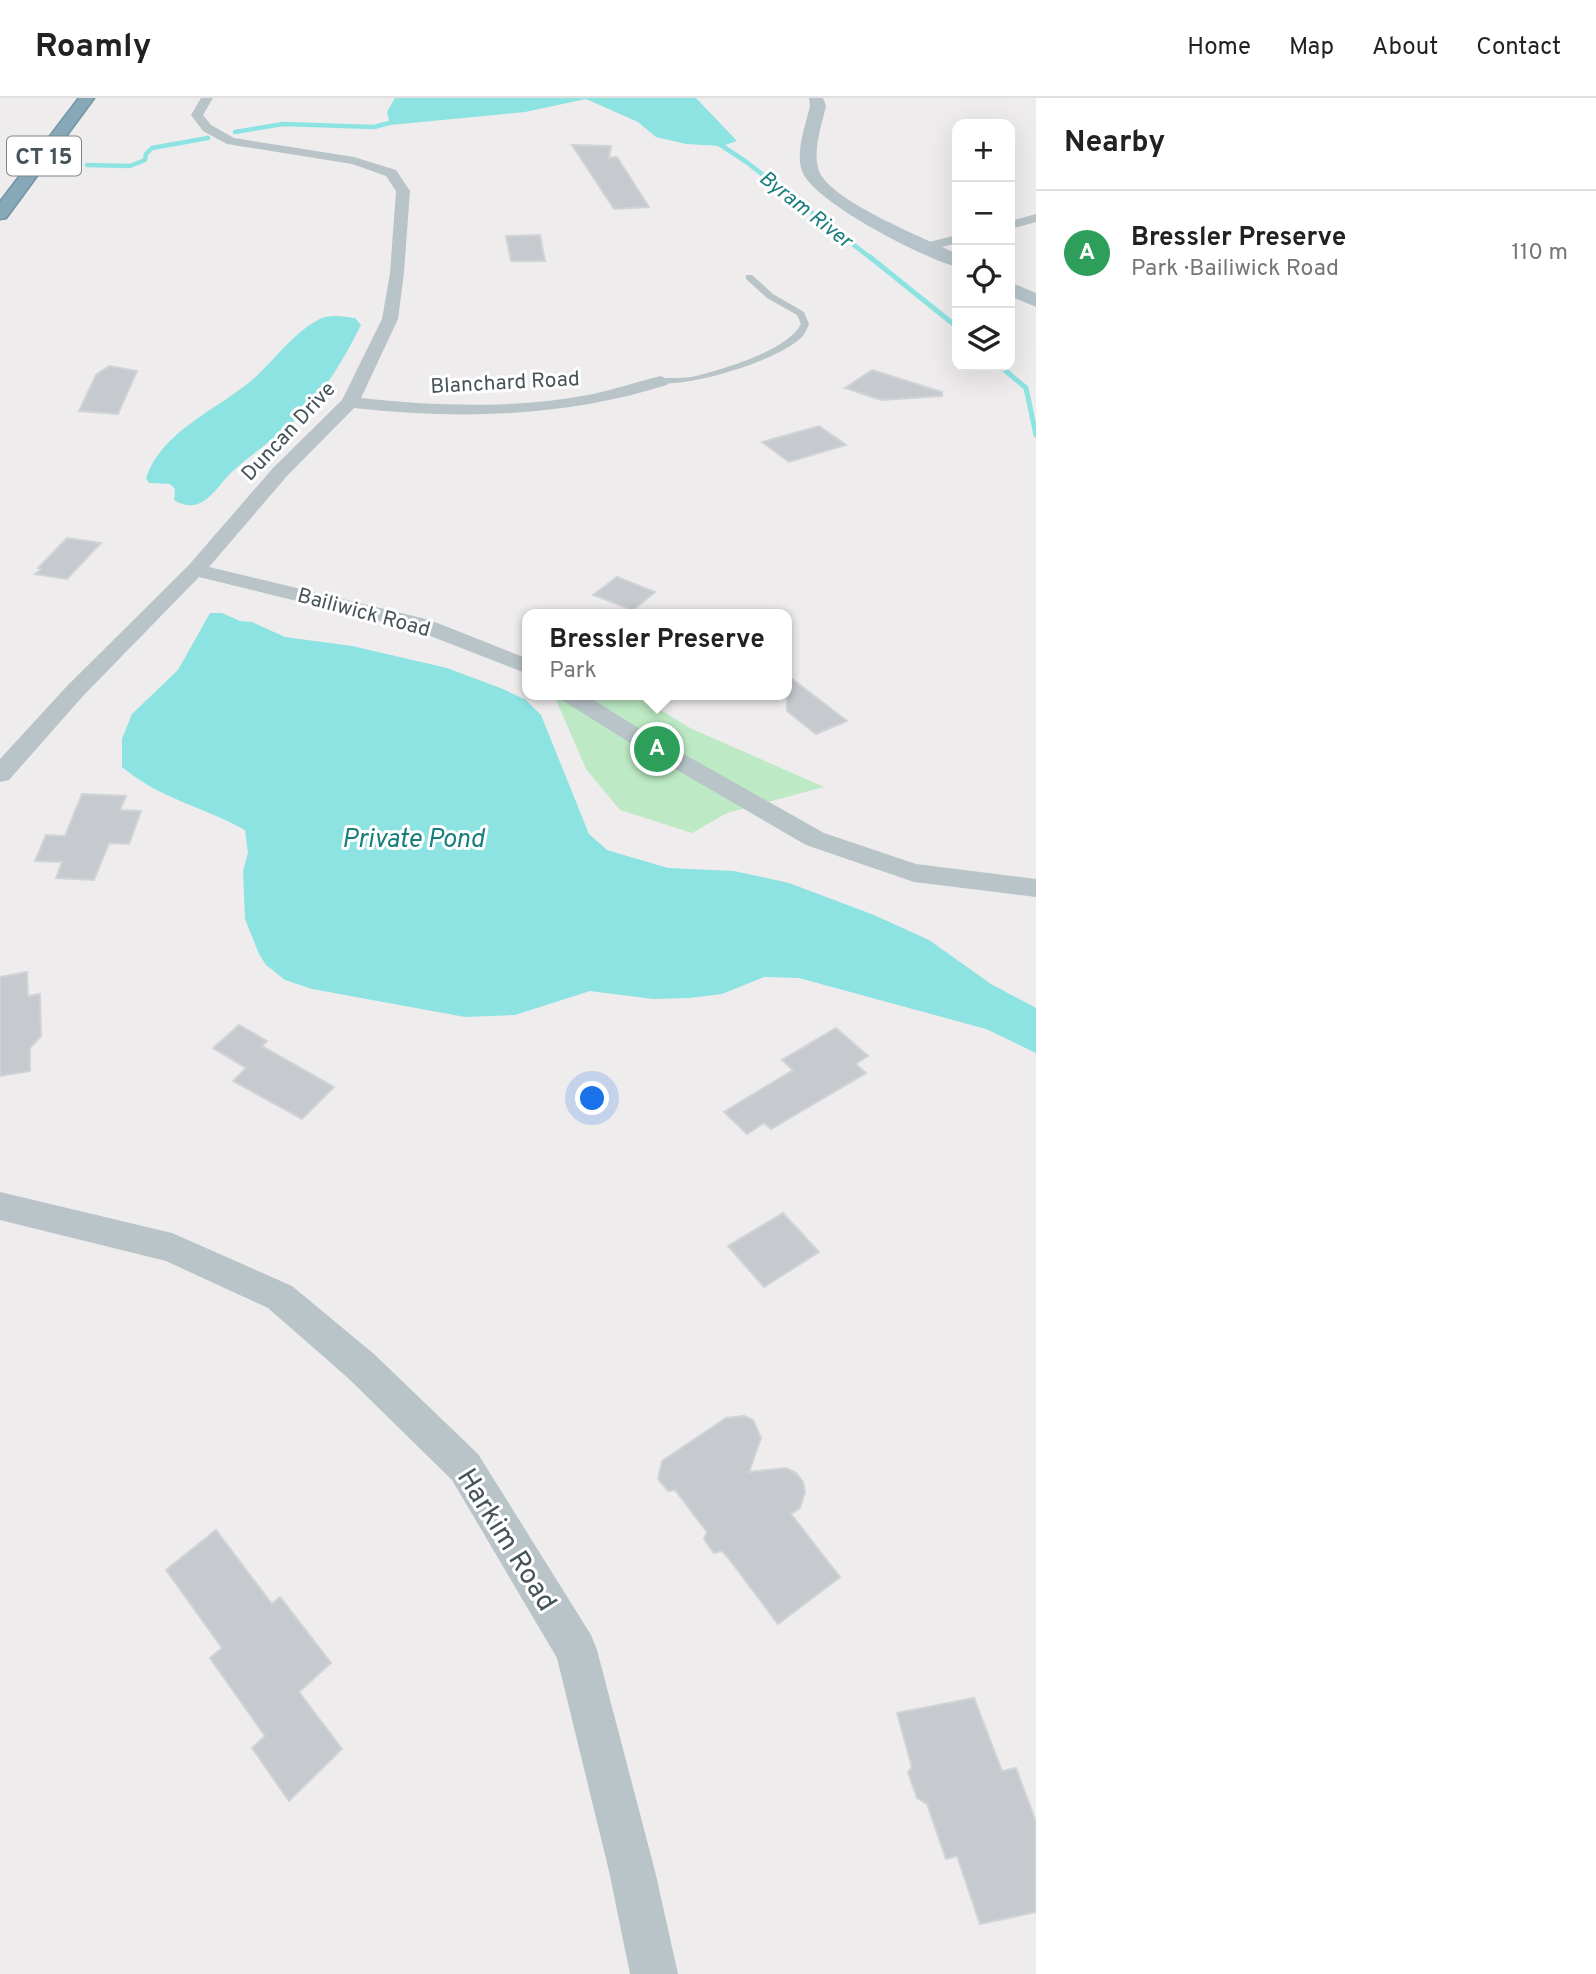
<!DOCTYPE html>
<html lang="en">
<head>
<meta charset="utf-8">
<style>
  :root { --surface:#fff; --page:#f6f6f6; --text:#222; --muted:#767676; --line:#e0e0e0; --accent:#1a73e8 }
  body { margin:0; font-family:Overpass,sans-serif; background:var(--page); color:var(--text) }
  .controls { position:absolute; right:21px; top:21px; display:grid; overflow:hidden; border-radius:14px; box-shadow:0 7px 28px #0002 }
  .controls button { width:63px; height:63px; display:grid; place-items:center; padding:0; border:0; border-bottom:2px solid var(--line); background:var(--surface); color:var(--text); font:35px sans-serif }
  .you { position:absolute; left:593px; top:1001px; width:24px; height:24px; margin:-18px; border:5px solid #fff; border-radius:50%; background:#1a73e8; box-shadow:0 0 0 10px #1a73e833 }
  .badge { display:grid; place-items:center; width:46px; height:46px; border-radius:50%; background:var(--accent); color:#fff; font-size:23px; font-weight:700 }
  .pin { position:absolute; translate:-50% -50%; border:4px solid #fff; box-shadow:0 2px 7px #0006 }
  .popup { position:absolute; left:522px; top:511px; width:270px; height:91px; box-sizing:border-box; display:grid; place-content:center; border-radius:14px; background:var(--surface); filter:drop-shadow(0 2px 5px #0005); font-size:23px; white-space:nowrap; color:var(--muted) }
  .popup b { font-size:26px; color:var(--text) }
  .popup::after { content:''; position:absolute; left:50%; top:100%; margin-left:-14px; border:14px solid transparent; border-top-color:var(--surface) }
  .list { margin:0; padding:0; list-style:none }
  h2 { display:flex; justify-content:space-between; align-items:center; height:91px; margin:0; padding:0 28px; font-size:30px }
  h2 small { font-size:23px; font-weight:400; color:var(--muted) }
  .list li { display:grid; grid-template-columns:46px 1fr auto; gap:21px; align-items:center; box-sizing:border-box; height:126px; padding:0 28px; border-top:2px solid var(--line) }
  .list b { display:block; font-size:26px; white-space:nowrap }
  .list p { margin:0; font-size:23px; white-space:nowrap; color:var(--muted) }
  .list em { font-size:23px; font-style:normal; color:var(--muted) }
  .icon { flex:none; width:38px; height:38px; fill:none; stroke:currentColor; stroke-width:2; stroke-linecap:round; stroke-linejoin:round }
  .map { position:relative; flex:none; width:1036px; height:1876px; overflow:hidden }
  header { display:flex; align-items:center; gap:42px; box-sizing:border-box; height:98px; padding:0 35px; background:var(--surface); border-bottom:2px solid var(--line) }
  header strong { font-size:33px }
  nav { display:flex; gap:38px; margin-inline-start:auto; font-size:24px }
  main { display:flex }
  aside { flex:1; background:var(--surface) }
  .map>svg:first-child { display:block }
</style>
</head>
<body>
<header>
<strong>Roamly</strong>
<nav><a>Home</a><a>Map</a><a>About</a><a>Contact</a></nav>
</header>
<main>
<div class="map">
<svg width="1036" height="1876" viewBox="0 0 1036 1876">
  <rect width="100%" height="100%" fill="#efeced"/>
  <path fill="#bdeac4" d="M554,597H636L690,630L824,689L727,715L692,735L620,712L586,671Z"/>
  <path fill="#8de3e2" d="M395,0H696L737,43L722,48L686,46L656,39L638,24L586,1L525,14L390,27L387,14Z
    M339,218L355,220L361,227C346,257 328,289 304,313C283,335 257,352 234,372C216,388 203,420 174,402L175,391L170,386L149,385L146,380C161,334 216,312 251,283C273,264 292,236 318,222C324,218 332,218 339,218Z
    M210,515H222L240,523L252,524L285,539L352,548L447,570L503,591L526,602L541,617L589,736L607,752L668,770L734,773L789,785L874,817L929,842L991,886L1036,910V955L986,931L799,880L764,879L722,896L689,900L653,901L590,893L515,917L465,919L312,891L285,882L266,867L259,856L245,821L243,773L248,755L245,732C202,708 162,702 122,669V641L132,616L178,572Z"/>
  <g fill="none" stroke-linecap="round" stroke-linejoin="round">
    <path stroke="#8de3e2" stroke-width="4.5" d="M235,34L283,26L374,29L401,22
      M713,42L745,63L872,161
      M87,67L130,68L145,62L146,56L152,50L208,40"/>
    <path stroke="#8de3e2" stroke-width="5" d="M870,159L957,229
      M1000,268L1026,290L1036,337"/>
  </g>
  <path fill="#c6cace" stroke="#d0d4d7" stroke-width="2" d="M572,47L611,48L609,60L617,59L649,109L614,111Z
    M540,137L545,163H511L506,138Z
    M109,268L137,273L118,316L79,313L96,277Z
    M872,272L942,294V298L881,302L845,290Z
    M819,328L846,347L789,364L762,344Z
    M67,440L101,445L67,481L35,476L41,471L38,470Z
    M617,479L655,494L633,512L593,497Z
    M787,577L847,623L816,636L787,613Z
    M82,696L126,698L120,712L141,713L129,746L109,745L94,782L56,780L62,764L35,763L46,737L65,738Z
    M27,874L28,898L40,896L41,938L30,950V973L0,978V879Z
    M239,927L267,943L262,948L334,989L302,1021L233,983L246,970L213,950Z
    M836,930L868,958L856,966L866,975L771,1031L764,1025L747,1036L724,1014L793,972L782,962Z
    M783,1115L819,1154L764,1189L728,1148Z
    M744,1318L753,1322L761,1340L749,1374L786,1370L796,1375L803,1384L805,1394L800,1410L791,1416L840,1479L778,1526L729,1461L722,1453L714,1455L704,1441L707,1434L675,1392L668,1393L658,1381L662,1363L726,1320Z
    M216,1432L272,1506L280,1499L331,1565L299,1594L342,1651L289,1703L252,1650L265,1638L210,1560L222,1550L166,1472Z
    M974,1600L1002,1673L1016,1670L1036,1724V1814L980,1826L957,1758L946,1761L927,1706L917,1700L908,1674L912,1669L897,1615Z"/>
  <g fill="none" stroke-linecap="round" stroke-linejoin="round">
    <g stroke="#7394a3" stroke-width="3">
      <path id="highway" d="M79,0H94L6,120L0,121V104Z"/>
    </g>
    <path fill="#b8c4c8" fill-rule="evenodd" d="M746,177H752L773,196L804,214L809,226C807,230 805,237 801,240C776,263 691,289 658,285V281C670,279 684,281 696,278C724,271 788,252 801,226L797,217L767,200L746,181Z"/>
    <path fill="#b8c4c8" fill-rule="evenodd" d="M201,0H213L203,17L211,27L234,40L354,59L396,72L410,93L404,175L398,221L361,300C436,308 513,311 588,297C613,292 636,284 661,278L670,283L667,287C564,319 461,322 354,310L287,378L209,469L430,522L528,561V576L415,532L199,479L83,598L9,682L0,684V661L67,588L188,468L273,370L342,302L382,221L390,175L396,93L386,78L352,66L227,46L203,33L191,17Z
      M1036,116V124L1010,131V123Z
      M957,137V145L930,152L923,148L925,145Z
      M558,597H586L643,633L824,735L916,766L1036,781V799L914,784L806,747L627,643L562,602Z
      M0,1094L172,1135L292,1188L374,1256L478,1356L591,1537L597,1552L655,1773L678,1876H630L609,1773L557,1560L452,1382L348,1280L268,1210L166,1163L0,1122Z"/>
    <path fill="#b6c4ca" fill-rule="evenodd" d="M809,0H823L826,8C822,26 812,54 819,73C831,104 926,140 957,156V169C925,161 813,104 802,73C795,54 806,26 810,8Z
      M1010,184L1036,195V209L1010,198Z"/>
    <use href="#highway" fill="#87a9b7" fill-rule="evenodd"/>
  </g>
  <g text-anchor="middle" stroke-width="6" stroke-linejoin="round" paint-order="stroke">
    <g font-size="21" font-style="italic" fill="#177e7c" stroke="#fff">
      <text transform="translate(806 111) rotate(38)" y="7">Byram River</text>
    </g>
    <g font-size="21" fill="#465358" stroke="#fff">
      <text transform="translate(505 284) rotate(-3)" y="7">Blanchard Road</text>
      <text transform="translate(288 333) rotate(-47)" y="7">Duncan Drive</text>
      <text transform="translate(364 514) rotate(15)" y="7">Bailiwick Road</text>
    </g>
    <rect fill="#fff" stroke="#7e878a" stroke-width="2" x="7" y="38.5" width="74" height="39" rx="5"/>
    <g font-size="23" font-weight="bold" fill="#465358">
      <text x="44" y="66">CT 15</text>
    </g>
    <g font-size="26" font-style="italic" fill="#177e7c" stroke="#fff">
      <text x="413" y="749">Private Pond</text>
    </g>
    <g font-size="28" fill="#465358" stroke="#fff">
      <text transform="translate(508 1441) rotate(58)" y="10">Harkim Road</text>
    </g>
  </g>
</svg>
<div class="controls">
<button>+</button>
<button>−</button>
<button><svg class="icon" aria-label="locate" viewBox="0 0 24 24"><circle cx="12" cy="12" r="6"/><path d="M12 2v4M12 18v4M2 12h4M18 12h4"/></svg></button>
<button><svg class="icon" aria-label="layers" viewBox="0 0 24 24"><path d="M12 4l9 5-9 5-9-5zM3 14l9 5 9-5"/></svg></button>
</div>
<div class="you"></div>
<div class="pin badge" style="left:657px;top:651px;background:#2e9e5b">A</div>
<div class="popup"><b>Bressler Preserve</b>Park</div>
</div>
<aside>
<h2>Nearby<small></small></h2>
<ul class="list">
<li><span class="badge" style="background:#2e9e5b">A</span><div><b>Bressler Preserve</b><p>Park · Bailiwick Road</p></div><em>110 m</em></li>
</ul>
</aside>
</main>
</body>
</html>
